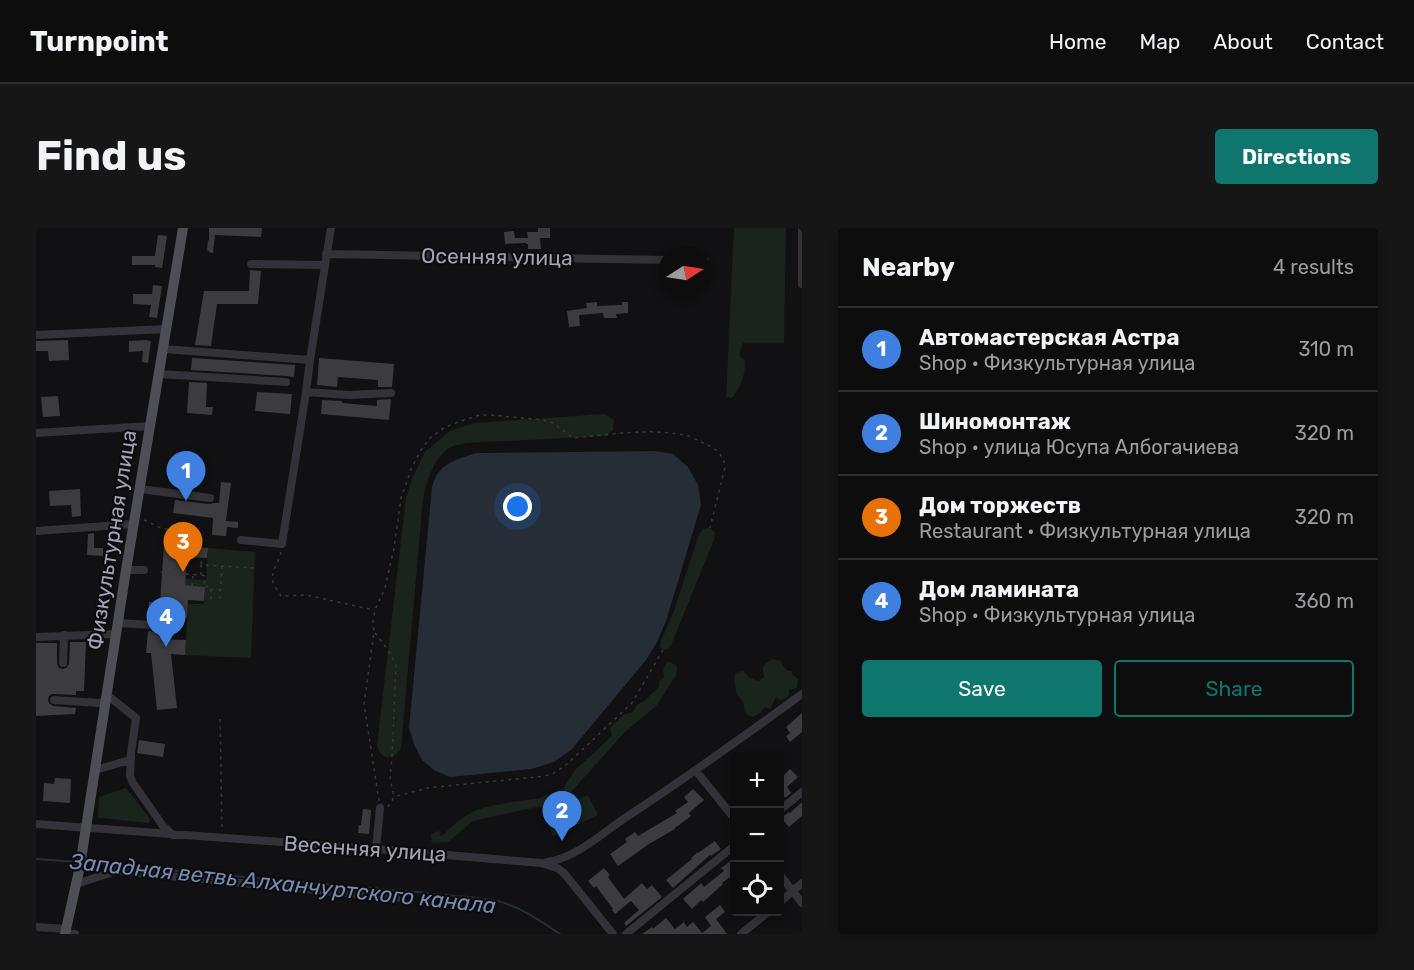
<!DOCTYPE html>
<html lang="en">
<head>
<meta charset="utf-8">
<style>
  :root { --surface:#0d0d0e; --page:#161617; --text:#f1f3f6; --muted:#9a9c9e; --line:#2d2d2e; --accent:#0f766e }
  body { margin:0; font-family:Rubik,sans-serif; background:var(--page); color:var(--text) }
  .controls { position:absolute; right:18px; bottom:18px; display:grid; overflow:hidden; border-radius:6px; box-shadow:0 3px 9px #0003 }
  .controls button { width:54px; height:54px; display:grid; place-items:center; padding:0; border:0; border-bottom:2px solid var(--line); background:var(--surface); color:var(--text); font:30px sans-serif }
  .compass { position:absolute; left:622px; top:18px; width:54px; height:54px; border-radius:50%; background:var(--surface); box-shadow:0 3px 9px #0003; rotate:78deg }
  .you { position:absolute; left:482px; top:279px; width:21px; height:21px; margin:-15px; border:4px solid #fff; border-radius:50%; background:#1a73e8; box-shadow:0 0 0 9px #1a73e833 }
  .badge { display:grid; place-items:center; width:39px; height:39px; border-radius:50%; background:var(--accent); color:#fff; font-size:20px; font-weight:700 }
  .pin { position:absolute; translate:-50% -50px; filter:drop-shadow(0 2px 3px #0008) }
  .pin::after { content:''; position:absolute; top:32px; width:21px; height:18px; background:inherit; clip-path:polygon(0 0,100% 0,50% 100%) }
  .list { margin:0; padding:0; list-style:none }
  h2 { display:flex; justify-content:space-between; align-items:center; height:78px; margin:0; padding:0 24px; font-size:26px }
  h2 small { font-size:20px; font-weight:400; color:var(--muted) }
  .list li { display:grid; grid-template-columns:39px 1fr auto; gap:18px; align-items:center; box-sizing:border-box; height:84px; padding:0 24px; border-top:2px solid var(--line) }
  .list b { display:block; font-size:22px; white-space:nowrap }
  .list p { margin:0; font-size:20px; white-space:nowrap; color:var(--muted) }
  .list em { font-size:20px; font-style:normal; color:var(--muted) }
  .actions { display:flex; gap:12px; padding:18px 24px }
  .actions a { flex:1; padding:14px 0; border:2px solid var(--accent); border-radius:6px; text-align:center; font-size:21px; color:var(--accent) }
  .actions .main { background:var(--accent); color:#fff }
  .icon { flex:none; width:33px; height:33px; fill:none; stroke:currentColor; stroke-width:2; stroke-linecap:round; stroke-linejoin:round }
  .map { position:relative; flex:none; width:766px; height:706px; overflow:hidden; border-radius:6px }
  header { display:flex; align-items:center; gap:36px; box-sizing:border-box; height:84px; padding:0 30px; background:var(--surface); border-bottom:2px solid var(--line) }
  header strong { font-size:28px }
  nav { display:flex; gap:33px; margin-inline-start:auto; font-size:21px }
  .intro { display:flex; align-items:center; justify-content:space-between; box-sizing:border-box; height:144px; padding:0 36px }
  h1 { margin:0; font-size:42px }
  .button { padding:15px 27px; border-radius:6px; background:var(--accent); color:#fff; font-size:21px; font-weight:700 }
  main { display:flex; gap:36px; padding:0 36px }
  aside { flex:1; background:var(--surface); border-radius:6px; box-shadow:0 3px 9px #0003 }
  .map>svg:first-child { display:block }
</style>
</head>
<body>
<header>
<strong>Turnpoint</strong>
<nav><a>Home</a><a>Map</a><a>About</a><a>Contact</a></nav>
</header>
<div class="intro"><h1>Find us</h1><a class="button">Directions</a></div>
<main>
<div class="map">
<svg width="766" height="706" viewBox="0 0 766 706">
  <rect width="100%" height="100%" fill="#111113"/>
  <path fill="#1b231d" d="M698,0H750L748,115H707L703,128L709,133C709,150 705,157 696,170L690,169Z
    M569,186L578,192L577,202L569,208L430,215C425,216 420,217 415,219C398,228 391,253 387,271L365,520C359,532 344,533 341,517L370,270L376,251L389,224L414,203L438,195Z
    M674,300L679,305L678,312L635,417L632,421L627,422L624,418L625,413L638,383L663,306L667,301Z
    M172,320L219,324L215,430L149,427L152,376H168L169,359L149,357V351L170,352Z
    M737,431L745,433C747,438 749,443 756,443V446L762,451L761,460L753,462V467L748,471L744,472L740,469L734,481L729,479L724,485L717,489C705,485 710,482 707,474C706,471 702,469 701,466C699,461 700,456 698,451L699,445L707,443L714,450L722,453L728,449C725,437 728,437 737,431Z
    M631,433L640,437L641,440L640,447L621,477L588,505L527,573H520L517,577L496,580L437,593L412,614L396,615L395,606L403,603L404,607L406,608C415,599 425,590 436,584C448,578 470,575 483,573C493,571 502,572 511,567L519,569L520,563L527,561L539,542L576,508L574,501L576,498L587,487L597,484L601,477L608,473L623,459V453L628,450L627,442Z
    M90,560L114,591L113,595L64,590L62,589L63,569Z
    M552,567L562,587L517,608L508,588Z"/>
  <path fill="#272d37" d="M619,223L637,226L652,239L662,257L665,277L630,393L621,414L610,432L536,521L518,534L495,541L414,549L398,542L386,532L378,516L373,500L396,259C397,255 399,249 402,245C411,233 427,229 441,225Z"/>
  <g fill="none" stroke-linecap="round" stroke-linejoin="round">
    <path stroke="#272d37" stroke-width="2" d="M0,631L42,634
      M48,635L392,665
      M397,666C418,668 441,669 462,673C484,679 505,693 524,706"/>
  </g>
  <path fill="#3c3b40" d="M173,0H226L225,9L179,7L177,25L173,24V23L171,22L172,12L173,13Z
    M502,0H514V10H504L505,21H492V16H490V15L469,16L468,4L478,3L479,10H492L491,4H502Z
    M122,7L131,8L126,40L119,39V37H96V28H119Z
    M214,42L225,43L222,76H181L175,118L159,117L168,63H213Z
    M117,57L126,58L121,90L113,89L115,77L97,76V66H116Z
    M561,74V78L586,77V74H592V85L580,86L581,90H568L567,85L543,87L544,98L533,99L531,83L551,80L550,75Z
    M32,112L33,132L13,133L12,123H0V113Z
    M110,112L115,113L112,135L106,134L107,123L93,124V113Z
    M156,130L259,137L258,149L250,148L155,142Z
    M283,130L358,136L356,159H342V152L302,149L301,159L281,157Z
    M153,154L171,155L170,179H177L176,187L151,185Z
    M221,164L256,166L254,186L219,183Z
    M22,168L24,188L7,189L5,169Z
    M355,171L353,192L285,186L286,172L306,173V175L341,178V172Z
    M185,254L195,255L190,293L202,294V300L191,299L190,308L176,307L177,290L137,285L139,272L173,276L178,275H183Z
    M44,261L45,288L36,289L35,277L14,278L13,263Z
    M58,305V320H67V328L51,327L52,306Z
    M128,317L172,320L171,330L151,329L149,357L169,359L168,373L152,372L151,390L133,389L130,391L112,390L113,374H124Z
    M112,403L127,404V411L150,412L149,427L135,426L141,480L121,482L115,425H110Z
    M34,414H50L48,463H40V467L16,466L13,468L12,472L13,475L17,478L40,480L39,486L0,488V415H21V435L23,440L27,441L30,440L33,436Z
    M766,485V504L754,514L750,508L754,505L750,499Z
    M103,512L129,516L127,529L101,525Z
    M754,541L762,549L751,559L755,565L749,570L744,563V551Z
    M19,550L35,551L34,575L7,573L8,555L18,556Z
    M657,561L668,572L653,585L655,588L639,600V601L613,616L582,638L574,626L591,614L589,611L599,604L602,608L641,585L639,583L652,574L648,569Z
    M766,574V588L753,599L745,590L753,584L754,585Z
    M327,581L335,582L333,606L322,605L323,597H325Z
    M679,613L685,621L675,628L674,627L637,660L630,652L656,631L655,630L662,624V625Z
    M696,632L699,636V645L686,655L687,656L675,667L667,674L665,672L656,681L647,671L665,655L668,659L688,643L685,640Z
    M568,640L574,647L572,649L588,671L606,655L611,661L616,657L626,669L590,698L588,695L603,682L595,673L579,686L576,682L577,681L560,658L558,660L552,653Z
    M684,677L689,684L680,691L691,706H606L616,699L617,701L630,690L639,701L648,694L651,699L657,694L666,705L675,698L669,689Z"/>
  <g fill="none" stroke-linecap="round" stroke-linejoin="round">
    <path stroke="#38393f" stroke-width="1.5" stroke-dasharray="3 4.5" stroke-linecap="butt" d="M108,292L125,300L159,307
      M245,324C243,334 234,344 237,354C238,359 243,364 245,368L270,367L338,382
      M165,336L166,330
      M125,344L144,345
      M150,346L165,347V337L218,340
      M166,347L169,348L168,358H171V361L184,362
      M156,358L157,348
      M175,361V371H179
      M184,371L186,339
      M339,405L352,422L360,436L356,529L354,550L358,569
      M184,491L186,601
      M343,573L328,476L338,404L337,394L339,382L349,360L358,320L365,270L376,239L385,222L394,210L409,199L425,193L444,187H454L507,192L517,195L537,210C574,207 615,199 652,208C656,209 660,212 665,214C677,219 687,224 689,239L674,300
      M352,579L358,569L391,560L509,548L518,545L530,537L596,475L627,422"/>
    <path stroke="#323238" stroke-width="8" d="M766,0V56
      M290,26L631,32
      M667,33H669
      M215,36L289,37
      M0,107L130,101
      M127,121L274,132L295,0
      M123,146L250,154
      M270,164L313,167L355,165
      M0,205L114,198
      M104,261L174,270
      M0,303L98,296
      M205,312L246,316L270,164L274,132
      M90,342H108
      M81,395L134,398
      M0,409L80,406
      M27,435L28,407
      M18,472L63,475L68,474L71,467L100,490L94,532L59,542
      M95,529L94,548L97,555L127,598L137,607
      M660,543L698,590
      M744,582L766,564
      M0,596L340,621L505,635L521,640L528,645L577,706
      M340,621L344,580
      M511,634C537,631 565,607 586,592C647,552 707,509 766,466
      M744,647L766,675
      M40,656L80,643L361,670
      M744,674L766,655
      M0,699L31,701
      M36,706H39
      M590,706L698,618
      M705,706L732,684"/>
    <path stroke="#4e4e57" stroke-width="10" d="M29,706L44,638L90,342L147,0"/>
  </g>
  <g text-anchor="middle" stroke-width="4.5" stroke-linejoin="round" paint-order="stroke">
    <g font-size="21" fill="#a2a4b4" stroke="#0c0c0e">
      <text transform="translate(461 29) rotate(1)" y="7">Осенняя улица</text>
      <text transform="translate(76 312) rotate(-81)" y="7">Физкультурная улица</text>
      <text transform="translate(329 621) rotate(4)" y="7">Весенняя улица</text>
    </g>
    <g font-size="22" font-style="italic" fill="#768ab2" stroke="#0c0c0e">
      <text transform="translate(247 655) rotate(6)" y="8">Западная ветвь Алханчуртского канала</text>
    </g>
  </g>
</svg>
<div class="controls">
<button>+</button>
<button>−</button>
<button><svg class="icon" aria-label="locate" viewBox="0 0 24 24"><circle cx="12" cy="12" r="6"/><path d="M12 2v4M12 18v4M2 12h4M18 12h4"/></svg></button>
</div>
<svg class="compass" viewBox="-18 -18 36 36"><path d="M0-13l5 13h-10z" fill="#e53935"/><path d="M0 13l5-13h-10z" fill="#9a9c9e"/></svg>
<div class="you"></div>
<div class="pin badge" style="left:150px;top:273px;background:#3f7fe0">1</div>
<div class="pin badge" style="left:526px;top:613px;background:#3f7fe0">2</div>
<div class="pin badge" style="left:147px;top:344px;background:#e8710a">3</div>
<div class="pin badge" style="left:130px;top:419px;background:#3f7fe0">4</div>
</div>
<aside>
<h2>Nearby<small>4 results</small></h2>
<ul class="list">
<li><span class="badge" style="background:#3f7fe0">1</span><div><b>Автомастерская Астра</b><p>Shop · Физкультурная улица</p></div><em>310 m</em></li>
<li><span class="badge" style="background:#3f7fe0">2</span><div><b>Шиномонтаж</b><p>Shop · улица Юсупа Албогачиева</p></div><em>320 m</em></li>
<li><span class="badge" style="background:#e8710a">3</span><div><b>Дом торжеств</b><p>Restaurant · Физкультурная улица</p></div><em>320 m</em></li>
<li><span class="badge" style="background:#3f7fe0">4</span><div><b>Дом ламината</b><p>Shop · Физкультурная улица</p></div><em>360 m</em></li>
</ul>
<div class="actions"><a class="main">Save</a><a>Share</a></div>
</aside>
</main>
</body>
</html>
